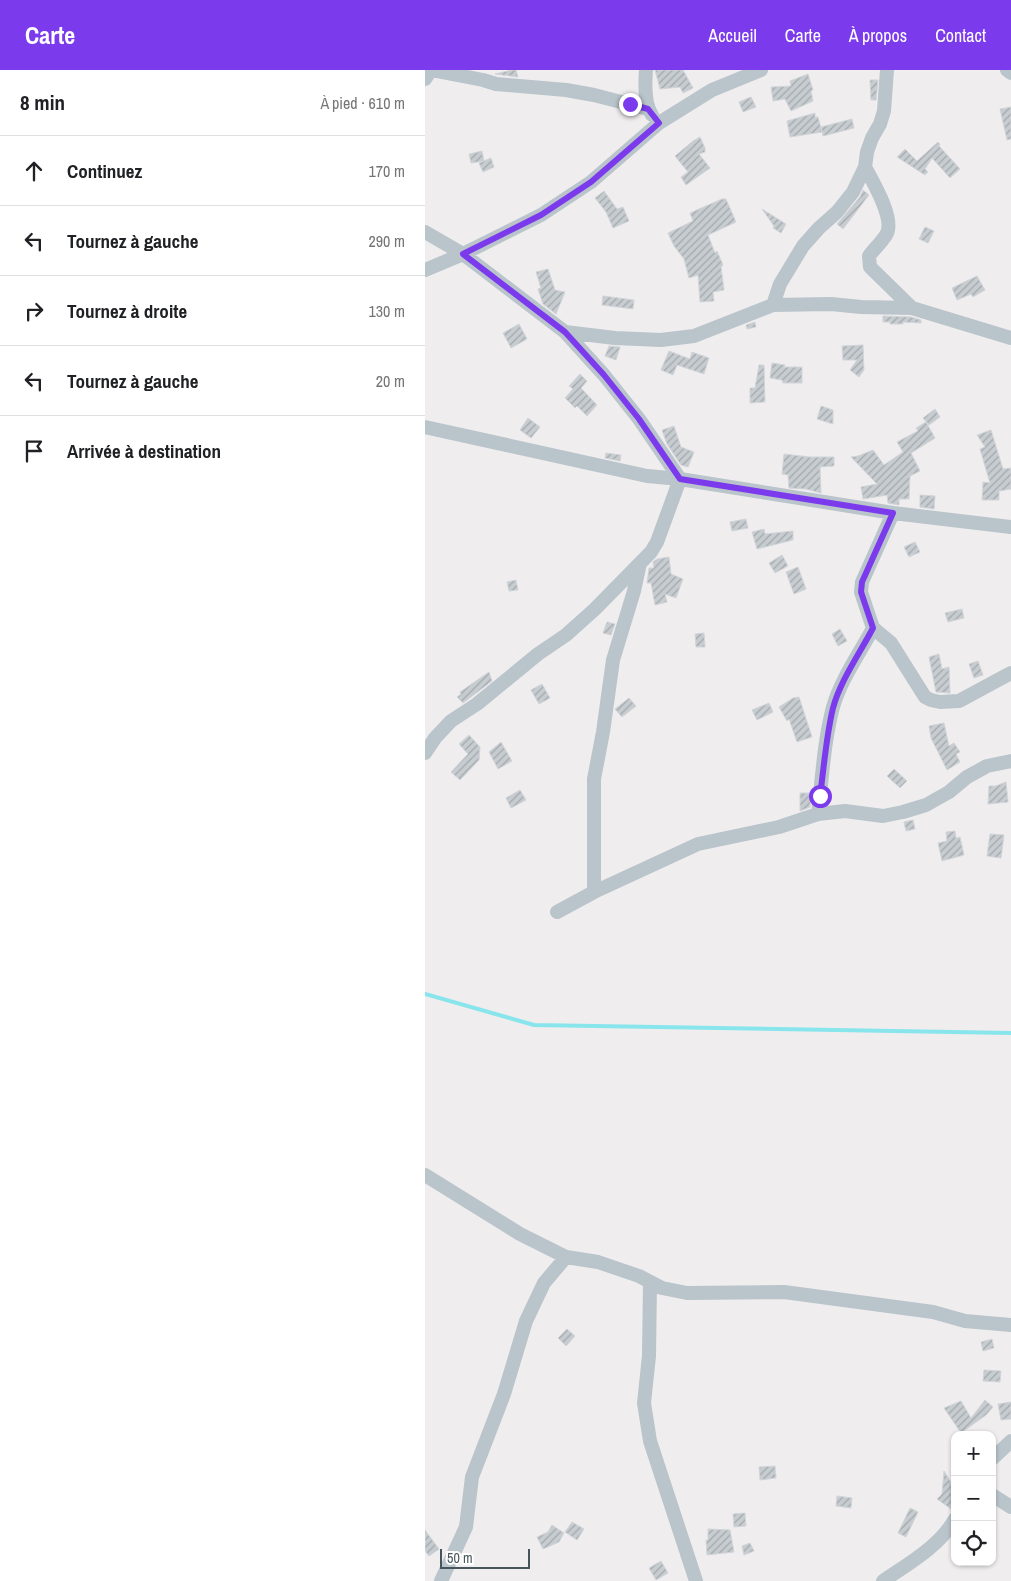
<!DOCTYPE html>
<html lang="fr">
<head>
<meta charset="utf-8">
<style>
  :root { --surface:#fff; --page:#f2f2f2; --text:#202124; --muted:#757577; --line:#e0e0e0; --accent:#7c3aed }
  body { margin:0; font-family:"Archivo Narrow",sans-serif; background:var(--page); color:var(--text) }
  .controls { position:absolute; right:15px; bottom:15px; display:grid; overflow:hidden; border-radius:10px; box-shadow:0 1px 4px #0004 }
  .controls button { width:45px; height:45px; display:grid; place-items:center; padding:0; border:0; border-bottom:1px solid var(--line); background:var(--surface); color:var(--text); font:25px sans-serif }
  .scale { position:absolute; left:15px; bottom:12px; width:90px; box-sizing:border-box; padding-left:5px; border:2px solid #46545b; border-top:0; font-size:14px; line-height:18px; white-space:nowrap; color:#46545b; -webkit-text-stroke:4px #fff; paint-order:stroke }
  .stop { position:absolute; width:15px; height:15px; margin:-11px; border:4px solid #7c3aed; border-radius:50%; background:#fff }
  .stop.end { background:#7c3aed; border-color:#fff; box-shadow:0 1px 5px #0008 }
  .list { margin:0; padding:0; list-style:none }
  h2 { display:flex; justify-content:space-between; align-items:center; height:65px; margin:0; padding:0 20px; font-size:21px }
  h2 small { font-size:16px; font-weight:400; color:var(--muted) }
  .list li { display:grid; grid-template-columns:32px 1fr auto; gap:15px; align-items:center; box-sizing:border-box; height:70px; padding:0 20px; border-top:1px solid var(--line) }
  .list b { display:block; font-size:19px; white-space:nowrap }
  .list em { font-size:16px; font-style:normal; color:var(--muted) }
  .icon { flex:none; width:28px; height:28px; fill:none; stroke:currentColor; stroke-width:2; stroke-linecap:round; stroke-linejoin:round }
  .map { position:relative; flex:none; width:586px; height:1511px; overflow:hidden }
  header { display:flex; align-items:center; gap:30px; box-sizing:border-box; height:70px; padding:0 25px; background:var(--accent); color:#fff }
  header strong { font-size:24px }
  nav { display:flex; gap:28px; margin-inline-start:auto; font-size:18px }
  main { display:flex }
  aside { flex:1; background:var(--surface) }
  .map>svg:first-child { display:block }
</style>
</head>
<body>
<header>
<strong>Carte</strong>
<nav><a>Accueil</a><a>Carte</a><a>À propos</a><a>Contact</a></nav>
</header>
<main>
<aside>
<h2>8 min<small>À pied · 610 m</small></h2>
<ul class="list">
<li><svg class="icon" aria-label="ahead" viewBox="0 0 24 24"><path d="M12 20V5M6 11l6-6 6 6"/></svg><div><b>Continuez</b></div><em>170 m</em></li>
<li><svg class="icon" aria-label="left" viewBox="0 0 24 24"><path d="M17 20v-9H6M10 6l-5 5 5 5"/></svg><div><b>Tournez à gauche</b></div><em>290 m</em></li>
<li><svg class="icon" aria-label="right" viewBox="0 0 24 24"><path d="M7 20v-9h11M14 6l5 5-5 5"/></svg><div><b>Tournez à droite</b></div><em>130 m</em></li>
<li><svg class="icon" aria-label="left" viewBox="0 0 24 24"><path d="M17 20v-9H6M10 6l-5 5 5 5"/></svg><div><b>Tournez à gauche</b></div><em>20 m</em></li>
<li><svg class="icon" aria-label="arrive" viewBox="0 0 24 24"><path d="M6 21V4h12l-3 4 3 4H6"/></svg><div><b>Arrivée à destination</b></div></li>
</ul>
</aside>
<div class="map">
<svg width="586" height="1511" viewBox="0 0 586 1511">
  <defs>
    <pattern id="building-hatch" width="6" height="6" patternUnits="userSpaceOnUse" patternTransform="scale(1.25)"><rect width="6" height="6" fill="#c7ccd0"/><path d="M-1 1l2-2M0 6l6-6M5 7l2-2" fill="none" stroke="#a3a8ac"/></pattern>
  </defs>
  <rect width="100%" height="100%" fill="#f0edee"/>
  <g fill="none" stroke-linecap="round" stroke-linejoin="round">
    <path stroke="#88e5ec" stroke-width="4" d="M0,924L109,955L586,963"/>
  </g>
  <path fill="url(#building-hatch)" stroke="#d1d5d9" d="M87,0H91L93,7L70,4Z
    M230,0H258L268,18L258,23L255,17L235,19Z
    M383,4L388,20L386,21L388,31L366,41L360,29L348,31L346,17L366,16L365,11Z
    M445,10H453L451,30H446Z
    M326,27L331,37L318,42L314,32Z
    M586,37V69L582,70L575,39Z
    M390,43V47H393L397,62L365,67L362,51Z
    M427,49L429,58L398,66L396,57Z
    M275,67L280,78V82L274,84L285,98L261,115L256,107L263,102L250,86L268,71Z
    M513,72L515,74L514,76L535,99L525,108L507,88L500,99L503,102L500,105L472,87L480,79L492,91Z
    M57,81L59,91L46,93L44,84Z
    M66,88L69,97L58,102L54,93Z
    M438,120L444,125L418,159L412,154L435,127Z
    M179,121L192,139L198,137L204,151L188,158L181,142L170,128Z
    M297,129H301L311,152L283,165L290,183L292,181L298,195L296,197L299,220L288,222L289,231L275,232L273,205L264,208L259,189L249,176L243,163L268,151L265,143Z
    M337,139L361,154L356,163L348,158L349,156Z
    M500,157L509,161L503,173L494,169Z
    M123,199L130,220L140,222L131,244L118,234L113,219L116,218L111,202Z
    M552,206L560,220L548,227L546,224L532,230L527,218Z
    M178,226L209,230L208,239L177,235Z
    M458,246L486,247L496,250V253L478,252V254H465V252H458Z
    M330,252L331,257L322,259L321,255Z
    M94,254L102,269L86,278L78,263Z
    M438,275L439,300L434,307L425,300L432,290H418L417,276Z
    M184,276L195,277L191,290L180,286Z
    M244,281L265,289L267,282L284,288L279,304L252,295L248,305L236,300Z
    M347,293L360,295L359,297H377V313H358L357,310L345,308Z
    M334,295H339L340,332L325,333V318H330Z
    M155,304L162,311L156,318L172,335L162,346L152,336L150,338L140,328L148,319L144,316Z
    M396,336L408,340V354L392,349Z
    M510,339L515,347L504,355L498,348Z
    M103,348L115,357L106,368L95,360Z
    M501,352L510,368L486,383L495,401L485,406L484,429H474V435L463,433L462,425L438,429L436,417L452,414L426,387L433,386L448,380L459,395L478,382L472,372L493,361L491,358Z
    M249,356L256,377L269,382L263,397L256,395L242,374L237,360Z
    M566,360L578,399L586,398V419L574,421V430H557L558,412L565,413L555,379L560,377L552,365Z
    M181,383L196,385L195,391L180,388Z
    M359,384L385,387H409V396L395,397L396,423L381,419L364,418L363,405L357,404Z
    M495,425L510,426L509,439L495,437Z
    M321,449L323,458L307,461L305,452Z
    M339,459L340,464L368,461V470L332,479L327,462Z
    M490,472L495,482L484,487L479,477Z
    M357,485L363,496L350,503L344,493Z
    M244,487L246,504L258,509L251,528L240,524L242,532L230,535L226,513H222L224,498H229L228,492L232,489Z
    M373,497L381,519L369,524L361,502Z
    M91,510L93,520L84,521L82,512Z
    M537,539L539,548L523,552L520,543Z
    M182,552L190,554L186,565L178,563Z
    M415,559L422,571L413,576L407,564Z
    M279,563L280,577H271L270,564Z
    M514,584L517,599L524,597L525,623L511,622L504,587Z
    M553,591L558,605L549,608L544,594Z
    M64,602L67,611L38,633L32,627L36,624L35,622Z
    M117,614L125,628L114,634L106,620Z
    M374,627L387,667L372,672L364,649L362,651L354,637L368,628Z
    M204,628L211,636L197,647L190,639Z
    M344,633L348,642L332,650L327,640Z
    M519,653L524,676L529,673L535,682L531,684L535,692L522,700L506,668L504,656Z
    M44,665L55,677L54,690L35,710L26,702L43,684L34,674Z
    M76,672L87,691L73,699L64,682Z
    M469,699L482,711L475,718L462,706Z
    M581,712L583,732L563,734L564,716H571Z
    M95,720L101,730L86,738L81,728Z
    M375,723H386L385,737L375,741Z
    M488,750L490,759L481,761L479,752Z
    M530,761L531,768L535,767L539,785L517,791L513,773L522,771L521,762Z
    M565,764L579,765L576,788L562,786Z
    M142,1259L150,1266L141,1276L133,1268Z
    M567,1269L569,1278L558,1281L556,1272Z
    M559,1300L576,1301L575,1312L558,1311Z
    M560,1330L568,1337L561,1345L536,1363L519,1338L536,1331L546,1348Z
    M586,1332V1349L576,1350L573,1334Z
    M350,1396L351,1408L335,1410L334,1397Z
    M519,1401L530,1419V1434L526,1439L512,1429L517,1424Z
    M412,1426L427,1428L426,1438L411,1436Z
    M485,1438L493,1442L481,1467L473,1463Z
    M320,1443L321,1456L309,1457L308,1444Z
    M147,1452L159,1459L152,1470L140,1462Z
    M127,1455L139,1463L134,1472L118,1479L112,1467L123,1462Z
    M283,1459L305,1460L309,1482L282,1485L281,1470H283Z
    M0,1460L14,1479L4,1486L0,1481Z
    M325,1473L329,1481L319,1485L317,1476Z
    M236,1491L243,1503L231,1510L224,1498Z"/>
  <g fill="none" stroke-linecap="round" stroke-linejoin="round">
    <path stroke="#b9c4cb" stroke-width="14" d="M221,0C220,13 219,34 227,45
      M582,0L586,3
      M0,9L6,0L58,10L71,14L141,20L169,25L223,39
      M440,97C448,112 471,150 461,165C456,173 449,179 444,186L445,197L487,238
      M0,162L38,184L140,262L179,305L214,349L255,409L232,472L226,482L170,539L141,565L113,584L52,634L26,651L10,668L0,683
      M0,200L38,184L116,145L166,112L234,53L287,20L336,0
      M348,235L355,214L378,176L394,158L412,142L428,122L440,97L442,82L447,68L455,54L459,41L462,0
      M140,262L190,268L236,270L269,266L348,235L406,234L436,237L487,238L586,268
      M0,357L222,406L255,409L468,443L586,457
      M468,443L437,512L436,522L448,558L466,573L500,627L506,630L515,632L534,631L586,603
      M393,744C397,709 399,671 408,637C416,609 435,583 448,558
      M169,822V709L178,662L188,590L209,521L215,493
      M132,842L169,822L273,774L354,757L393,744L420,741L458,746L478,742L501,735L524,722L542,707L562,696L586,691
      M0,1105L95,1164L141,1187L173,1192L214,1206L237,1218L262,1223L359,1222L508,1242L540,1251L586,1255
      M225,1212L224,1286L219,1333L225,1371L271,1511
      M567,1389L586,1371
      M567,1425L586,1437
      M16,1511L41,1457L47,1407L79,1324L101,1251L119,1213L141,1187
      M458,1511C483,1494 515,1476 530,1449"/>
  </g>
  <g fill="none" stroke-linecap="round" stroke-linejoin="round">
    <path stroke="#7c3aed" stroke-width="6" d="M205,34L223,39L234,53L166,112L116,145L38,184L140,262L179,305L214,349L255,409L468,443L437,512L436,522L448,558C435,583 415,611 408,638C401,667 399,697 395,726"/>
  </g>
</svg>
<div class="controls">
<button>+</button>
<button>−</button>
<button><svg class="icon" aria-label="locate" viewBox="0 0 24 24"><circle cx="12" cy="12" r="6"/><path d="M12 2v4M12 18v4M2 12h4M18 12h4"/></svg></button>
</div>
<div class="scale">50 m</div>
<div class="stop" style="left:395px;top:726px"></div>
<div class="stop end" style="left:205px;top:34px"></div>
</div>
</main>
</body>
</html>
